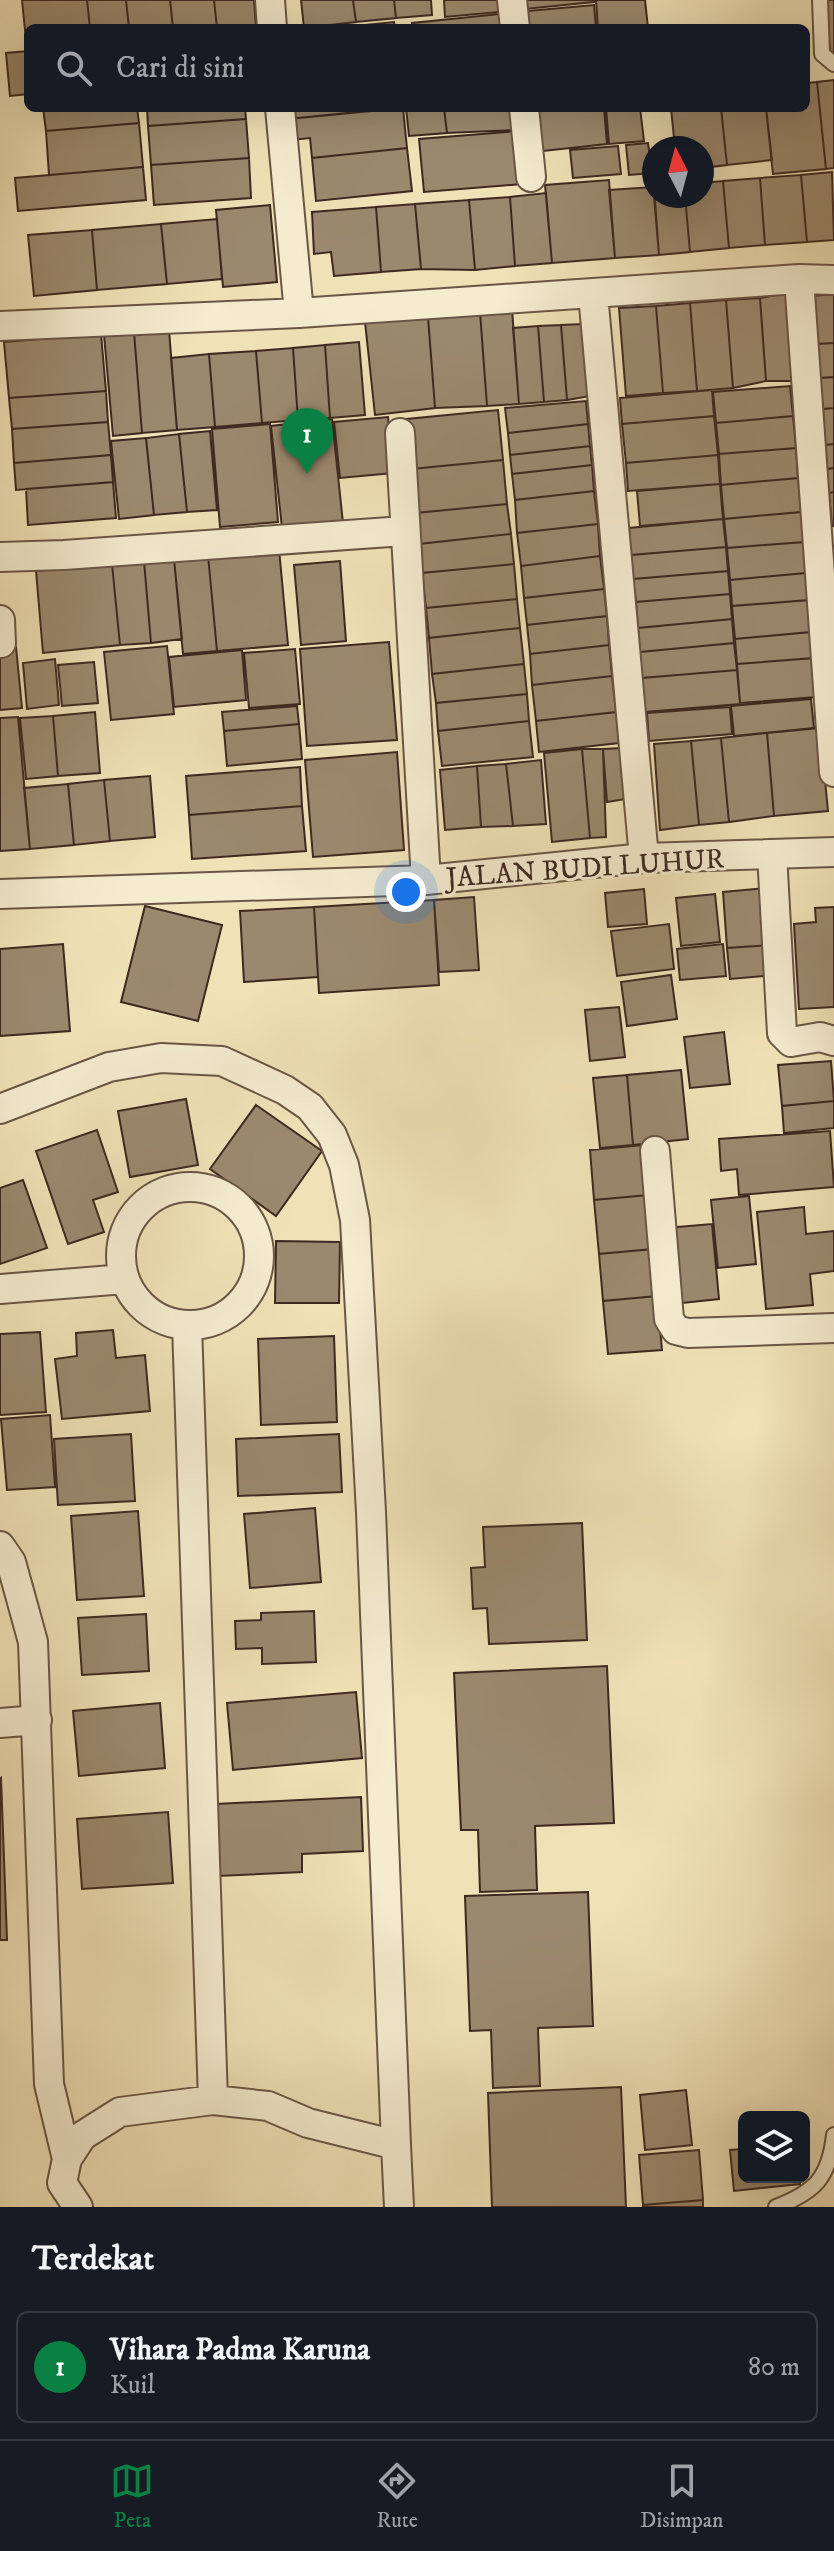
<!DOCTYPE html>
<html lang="id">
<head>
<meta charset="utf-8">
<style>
  :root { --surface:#171b24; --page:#242831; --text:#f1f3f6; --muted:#9ea1a6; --line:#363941; --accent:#0b8043 }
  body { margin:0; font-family:"IM FELL DW Pica",serif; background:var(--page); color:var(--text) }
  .controls { position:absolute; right:24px; bottom:24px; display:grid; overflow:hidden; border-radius:12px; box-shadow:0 8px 32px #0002 }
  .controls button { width:72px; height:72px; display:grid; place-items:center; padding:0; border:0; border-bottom:2px solid var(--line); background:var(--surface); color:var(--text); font:40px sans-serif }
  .compass { position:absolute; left:642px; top:136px; width:72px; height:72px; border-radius:50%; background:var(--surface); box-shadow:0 8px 32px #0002; rotate:354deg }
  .you { position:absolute; left:406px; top:892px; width:28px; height:28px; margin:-20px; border:6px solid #fff; border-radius:50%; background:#1a73e8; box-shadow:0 0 0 12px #1a73e833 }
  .badge { display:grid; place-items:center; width:52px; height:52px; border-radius:50%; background:var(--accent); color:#fff; font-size:26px; font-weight:700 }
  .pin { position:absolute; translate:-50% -66px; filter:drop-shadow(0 2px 4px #0008) }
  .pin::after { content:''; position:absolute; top:42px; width:28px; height:24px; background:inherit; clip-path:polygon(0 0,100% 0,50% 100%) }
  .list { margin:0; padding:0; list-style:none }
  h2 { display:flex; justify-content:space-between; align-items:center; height:104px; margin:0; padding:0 32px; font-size:34px }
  h2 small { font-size:26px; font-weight:400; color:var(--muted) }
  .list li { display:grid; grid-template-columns:52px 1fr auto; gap:24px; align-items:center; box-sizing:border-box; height:112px; margin:0 16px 16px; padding:0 16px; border:2px solid var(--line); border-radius:12px }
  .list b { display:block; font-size:30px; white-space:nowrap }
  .list p { margin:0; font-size:26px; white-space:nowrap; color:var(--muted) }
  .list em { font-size:26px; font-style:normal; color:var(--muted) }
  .icon { flex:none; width:44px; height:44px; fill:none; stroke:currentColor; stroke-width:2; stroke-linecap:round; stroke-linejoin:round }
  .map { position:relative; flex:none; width:834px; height:2207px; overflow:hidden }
  .search { position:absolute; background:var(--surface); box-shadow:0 8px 32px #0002; left:24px; right:24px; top:24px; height:88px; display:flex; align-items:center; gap:20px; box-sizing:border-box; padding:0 28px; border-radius:12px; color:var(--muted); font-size:30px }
  .sheet { height:232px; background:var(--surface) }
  nav { display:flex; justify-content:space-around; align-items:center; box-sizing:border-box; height:112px; border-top:2px solid var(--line); background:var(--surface); font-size:22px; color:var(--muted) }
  nav a { display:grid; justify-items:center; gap:4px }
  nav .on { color:var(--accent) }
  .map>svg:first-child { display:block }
</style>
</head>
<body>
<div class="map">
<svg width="834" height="2207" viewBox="0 0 834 2207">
  <rect width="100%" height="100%" fill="#f0e2b7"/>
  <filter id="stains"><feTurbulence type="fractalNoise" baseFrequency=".0025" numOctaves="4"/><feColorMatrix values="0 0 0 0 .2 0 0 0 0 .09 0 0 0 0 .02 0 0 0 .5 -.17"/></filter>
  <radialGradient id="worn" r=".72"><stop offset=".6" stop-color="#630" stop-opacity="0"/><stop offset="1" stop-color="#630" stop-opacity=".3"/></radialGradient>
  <path fill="#9b896f" stroke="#3e2820" stroke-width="2" d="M22,0H87L90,28H28L27,50Z
    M87,0H126L129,28H90Z
    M126,0H170L173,28H129Z
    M170,0H214L217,28H173Z
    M214,0H254L256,27L217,28Z
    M301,0H353L356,22L304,28Z
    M353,0H394L396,18L356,22Z
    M394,0H431L432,15L396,18Z
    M444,0H509L510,11L445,17Z
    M514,0H594V2L515,10Z
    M596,0H645L648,28H598Z
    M825,0H834V57L831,58Z
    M594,5L596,28H519L517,12Z
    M509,13L510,28H412V23Z
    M394,22L395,28H335Z
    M28,51V94L10,96L6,53Z
    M834,80V168L826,169L817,82Z
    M817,82L826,169L773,174L766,108H806V83Z
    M43,108H137L139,123L46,131Z
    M147,108H245L246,119L148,126Z
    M287,108H396L288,119Z
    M403,108L407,148L312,158L310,138L291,140L288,119Z
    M406,108H444L447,133L409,136Z
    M444,108H515L517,130L447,133Z
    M531,108H604L607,144L534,152Z
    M606,108H640L644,141L609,144Z
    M671,108H721L727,165L702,168V148H675Z
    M721,108H766L772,160L727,165Z
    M246,119L249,158L151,165L148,126Z
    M139,123L143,167L49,175L46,131Z
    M518,131L522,184L424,192L419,139Z
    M648,143L652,173L629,175L626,145Z
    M618,146L621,174L573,178L570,150Z
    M407,148L412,191L316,201L312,158Z
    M249,158L251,198L154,205L151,165Z
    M143,167L146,200L18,211L15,178Z
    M832,172L834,240L807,242L801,175Z
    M801,175L807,242L765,245L760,178Z
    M760,178L765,245L729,248L723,181Z
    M609,180L615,258L552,263L545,185Z
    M723,181L729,248L690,252L685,196H702V183Z
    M654,187L659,255L615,258L609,190Z
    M546,193L552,263L515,266L510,197Z
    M654,196H685L690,252L659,255Z
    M510,197L515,266L475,270L469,200Z
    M469,200L475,270L421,269L415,204Z
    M415,204L421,269L381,272L376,207Z
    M270,205L277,282L223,287L216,210Z
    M376,207L381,272L334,276L331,252L314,254L312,212Z
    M217,219L222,279L167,284L161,224Z
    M161,224L167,284L97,290L92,230Z
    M92,230L97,290L34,296L28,235Z
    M786,293L793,381H766L760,298Z
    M834,294V343L817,344L813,296Z
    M760,298L766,381L733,388L726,300Z
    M726,300L733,388L697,391L690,303Z
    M690,303L697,391L663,393L656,306Z
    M656,306L663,393L626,396L619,308Z
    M512,309L519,404L487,406L480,312Z
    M480,312L487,406L435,408L428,317Z
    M428,317L435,408L375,415L365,322Z
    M582,324L590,396L567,400L561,325Z
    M561,325L567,400L544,402L538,326Z
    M538,326L544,402L519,404L513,328Z
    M169,330L177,430L142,433L134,332Z
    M134,332L142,433L113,436L104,335Z
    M101,334L106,391L9,398L4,342Z
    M359,342L365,415L330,418L325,345Z
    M834,343V377L820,378L817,344Z
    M325,345L330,418L298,420L293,348Z
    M293,348L298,420L262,423L256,351Z
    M256,351L262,423L215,427L209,354Z
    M209,354L215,427L177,430L171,358Z
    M834,377V408L823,409L820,378Z
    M790,386L793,416L716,423L713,392Z
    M712,390L714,416L622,424L620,398Z
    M106,391L108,422L12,429L9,398Z
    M586,401L588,424L508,433L505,408Z
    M834,408V444L825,445L823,409Z
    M498,410L503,460L412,469L407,419Z
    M714,416L718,455L626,463L622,424Z
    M793,416L796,448L719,454L716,423Z
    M388,417L393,473L340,478L334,422Z
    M332,419L343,523L282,528L271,426Z
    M108,422L111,455L14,463L12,429Z
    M270,424L278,522L220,527L212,429Z
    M588,424L590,446L510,455L508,433Z
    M210,431L217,510L187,512L179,434Z
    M179,434L187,512L154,515L146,438Z
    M146,438L154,515L119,519L111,441Z
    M834,444V468L827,469L825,445Z
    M590,446L592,465L512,474L510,455Z
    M796,448L798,478L721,485L719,454Z
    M111,455L113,482L16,490L14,463Z
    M718,455L720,484L628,491L626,463Z
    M503,460L507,504L416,513L412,469Z
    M592,465L594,491L515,500L512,474Z
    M834,468V492L829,493L827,469Z
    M798,478L801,512L724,519L721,485Z
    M113,482L116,518L28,525L26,489Z
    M720,484L723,519L640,526L637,491Z
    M594,491L598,524L517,533L515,500Z
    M834,492V526H832L829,493Z
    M507,504L511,534L419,544L416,513Z
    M801,512L804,542L727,548L724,519Z
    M723,519L726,547L631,555L629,528Z
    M598,524L600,556L521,566L517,533Z
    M511,534L514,564L422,573L419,544Z
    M804,542L806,573L730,580L727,548Z
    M726,547L728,571L633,579L631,555Z
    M279,549L288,645L217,651L208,555Z
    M208,555L217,651L183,654L174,559Z
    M600,556L604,589L524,598L521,566Z
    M174,559L182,639L151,643L144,561Z
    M144,561L151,643L120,645L112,564Z
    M340,561L346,641L301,645L294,565Z
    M112,564L120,645L43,653L36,571Z
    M514,564L517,599L426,608L422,573Z
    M728,571L730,594L636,602L633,579Z
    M806,573L809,600L732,606L730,580Z
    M604,589L607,616L527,625L524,598Z
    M730,594L732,619L638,628L636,602Z
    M517,599L520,628L429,638L426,608Z
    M809,600L811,632L735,639L732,606Z
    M607,616L609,645L530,654L527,625Z
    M732,619L734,643L640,652L638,628Z
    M520,628L524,664L432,674L429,638Z
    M811,632L814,658L737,664L735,639Z
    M389,642L397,740L307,746L300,649Z
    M734,643L737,670L642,678L640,652Z
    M609,645L612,676L532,685L530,654Z
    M167,646L174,714L111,720L104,652Z
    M16,647L22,708L0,710V649Z
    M295,649L300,704L249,708L244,653Z
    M242,650L246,700L174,707L169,657Z
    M814,658L817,697L740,703L737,664Z
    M55,659L59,705L27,709L23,663Z
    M94,662L98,703L62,706L58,665Z
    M524,664L527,694L436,703L432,674Z
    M737,670L740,704L645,712L642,678Z
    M612,676L616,712L536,721L532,685Z
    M527,694L529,721L438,731L436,703Z
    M811,699L814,728L734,736L731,706Z
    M297,706L299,724L224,731L222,712Z
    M730,707L732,734L649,741L647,713Z
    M95,712L100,773L58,776L53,716Z
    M616,712L619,743L539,752L536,721Z
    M53,716L58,776L26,779L20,718Z
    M18,717L30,849L0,851V718Z
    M529,721L533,757L442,766L438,731Z
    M299,724L302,759L227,766L224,731Z
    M820,728L828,811L774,816L767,733Z
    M767,733L774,816L729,822L721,738Z
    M721,738L729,822L699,825L691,741Z
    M691,741L699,825L660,830L654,744Z
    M622,748L626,799L607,802L603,749Z
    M582,749L590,838L552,842L544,753Z
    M582,749H603L606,837L590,838Z
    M397,752L404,850L313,857L305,760Z
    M541,760L546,824L513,826L506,764Z
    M506,764L513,826L481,827L477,766Z
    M477,766L481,827L445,830L440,770Z
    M300,767L302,806L189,815L186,776Z
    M150,776L155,837L110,841L104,780Z
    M104,780L110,841L74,845L68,784Z
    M68,784L74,845L30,849L24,788Z
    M302,806L306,851L192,859L189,815Z
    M767,888L771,945L727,948L723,892Z
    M644,889L647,924L608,927L605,893Z
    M715,894L720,942L681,946L676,898Z
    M474,897L479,970L439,972L434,900Z
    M434,900L439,985L319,993L314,907Z
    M145,906L222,925L198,1021L121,1002Z
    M314,907L318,977L244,982L240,911Z
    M834,907V1007L799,1009L794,924L816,922L815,908Z
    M669,924L674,969L617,976L611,931Z
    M63,944L70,1031L0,1036V949Z
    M723,944L726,976L680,980L677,949Z
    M771,945L774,975L730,979L727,948Z
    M671,975L677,1019L627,1026L621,982Z
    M619,1007L625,1057L590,1061L585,1010Z
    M724,1032L730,1084L690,1088L684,1037Z
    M831,1061L834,1101L782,1106L778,1065Z
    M681,1070L688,1139L633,1145L627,1075Z
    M627,1075L633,1145L600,1148L593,1078Z
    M186,1099L198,1165L130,1177L118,1111Z
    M834,1101V1128L784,1133L782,1106Z
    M256,1105L322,1151L276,1216L210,1169Z
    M97,1130L118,1192L93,1200L104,1232L68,1244L36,1151Z
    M830,1131L834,1187L739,1195L737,1169L721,1171L719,1139Z
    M643,1145L648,1195L594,1200L590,1150Z
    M23,1180L47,1248L0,1264V1188Z
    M648,1195L653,1249L599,1254L594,1200Z
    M749,1196L756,1264L718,1268L711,1200Z
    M804,1207L806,1234L834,1231V1271L810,1274L813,1305L766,1309L757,1212Z
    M712,1224L719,1299L673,1304L666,1228Z
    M276,1241L340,1242L339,1303H275Z
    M653,1249L657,1296L603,1301L599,1254Z
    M657,1296L662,1350L608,1354L603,1301Z
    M113,1330L116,1358L145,1355L150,1411L62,1419L55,1359L77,1356L76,1333Z
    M40,1332L46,1412L0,1415V1334Z
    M334,1336L337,1422L261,1425L258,1339Z
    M50,1415L55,1487L7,1490L1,1419Z
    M131,1434L135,1501L58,1505L54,1439Z
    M339,1434L342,1492L238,1496L236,1439Z
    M315,1508L321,1582L250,1588L244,1514Z
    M138,1511L144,1596L77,1600L71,1516Z
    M582,1523L587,1640L489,1644L487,1608L473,1609L471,1568L485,1567L483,1527Z
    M314,1611L316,1662L262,1664V1648L236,1649L235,1621L261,1620V1613Z
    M146,1614L149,1671L82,1675L78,1618Z
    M607,1666L614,1823L535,1826L537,1890L480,1892L478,1830H461L454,1673Z
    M356,1692L362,1758L233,1770L227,1703Z
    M160,1703L165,1768L79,1776L73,1711Z
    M1,1778L7,1940H0V1779Z
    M361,1797L363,1851L302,1854V1872L218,1876L215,1804Z
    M168,1812L173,1883L82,1889L77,1819Z
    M588,1892L593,2026L538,2028L540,2086L493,2088L491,2030L470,2031L465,1896Z
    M621,2087L626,2207H492L488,2093Z
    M686,2090L692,2145L645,2150L640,2095Z
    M744,2149V2177H800V2184L734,2191L730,2150Z
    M699,2150L703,2200L643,2205L639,2155Z
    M703,2200V2207H643V2205Z"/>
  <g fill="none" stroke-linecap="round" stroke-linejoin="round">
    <g stroke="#6a5646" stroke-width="18">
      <path id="service" d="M820,0L822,54L834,64
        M776,2207C815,2192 829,2178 834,2135"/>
    </g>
    <g stroke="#6a5646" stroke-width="32">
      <path id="minor" d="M270,0L272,28
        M512,0L515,28
        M280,108L299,313
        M524,108L531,177
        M799,279L834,772
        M593,294L644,858
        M0,326L299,313L799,279L834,280
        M400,433L426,880
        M0,557L64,555L404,531
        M0,620L1,643
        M772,854L782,1033L791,1042L820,1037L834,1041
        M0,894L426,880L644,858L834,852
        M0,1109L109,1067L161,1058L222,1061L285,1090L310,1107L332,1135L344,1165L355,1220L371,1512L396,2145
        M655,1151L669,1319L676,1330L688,1333L834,1328
        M121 1256a69 69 0 1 1 138 0a69 69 0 1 1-138 0Z
        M0,1289L125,1279
        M187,1325L213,2100
        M0,1546L11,1562L33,1642L49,2084L67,2159
        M0,1723L37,1720
        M78,2207L62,2183L67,2159L82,2136L120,2112L213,2100L268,2106L308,2123L396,2145L399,2207"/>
    </g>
    <use href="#service" stroke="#f5ecd0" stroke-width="14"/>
    <use href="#minor" stroke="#f5ecd0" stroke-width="28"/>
  </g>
  <g text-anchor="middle" stroke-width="6" stroke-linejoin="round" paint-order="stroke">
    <g font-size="28" fill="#3e2820" stroke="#f5ecd0">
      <text transform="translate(585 867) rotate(-4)" y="10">JALAN BUDI LUHUR</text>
    </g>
  </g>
  <rect width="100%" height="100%" filter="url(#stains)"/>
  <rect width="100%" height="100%" fill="url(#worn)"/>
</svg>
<div class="controls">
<button><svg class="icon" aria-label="layers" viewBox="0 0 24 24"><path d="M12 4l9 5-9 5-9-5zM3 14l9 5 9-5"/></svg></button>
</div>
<svg class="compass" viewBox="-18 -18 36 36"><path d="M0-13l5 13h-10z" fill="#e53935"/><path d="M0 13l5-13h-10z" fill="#9ea1a6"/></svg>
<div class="you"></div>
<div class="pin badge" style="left:307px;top:474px">1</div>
<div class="search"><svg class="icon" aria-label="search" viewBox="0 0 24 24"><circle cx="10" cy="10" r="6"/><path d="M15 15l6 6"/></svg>Cari di sini</div>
</div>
<section class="sheet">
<h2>Terdekat<small></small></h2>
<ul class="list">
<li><span class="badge">1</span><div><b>Vihara Padma Karuna</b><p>Kuil</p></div><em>80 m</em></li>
</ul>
</section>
<nav>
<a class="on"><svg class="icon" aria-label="map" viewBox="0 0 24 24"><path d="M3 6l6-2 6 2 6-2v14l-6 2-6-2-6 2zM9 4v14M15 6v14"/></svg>Peta</a>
<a><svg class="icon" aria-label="directions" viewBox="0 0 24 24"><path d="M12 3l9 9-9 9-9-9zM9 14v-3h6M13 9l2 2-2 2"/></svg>Rute</a>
<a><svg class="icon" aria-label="saved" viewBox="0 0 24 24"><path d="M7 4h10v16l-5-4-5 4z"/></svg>Disimpan</a>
</nav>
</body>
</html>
